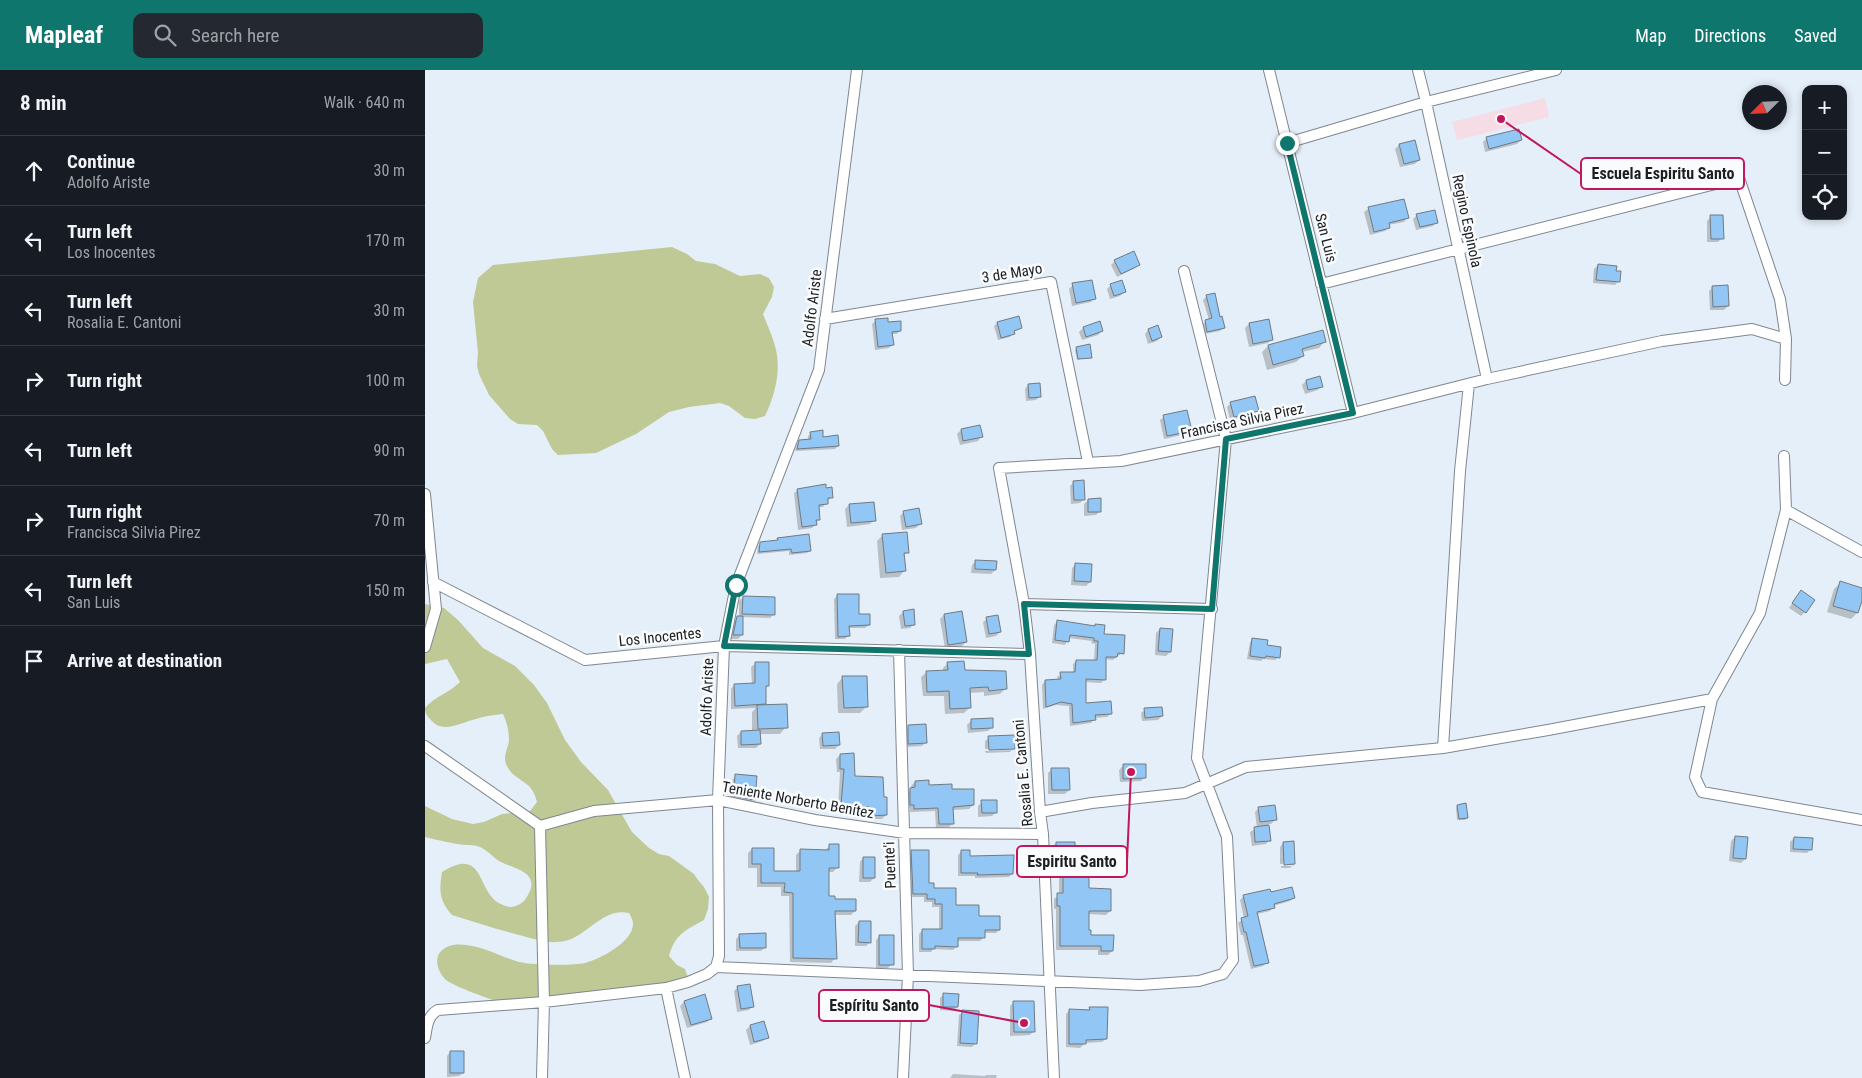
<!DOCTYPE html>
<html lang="en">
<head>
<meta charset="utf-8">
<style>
  :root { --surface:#171b24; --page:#242831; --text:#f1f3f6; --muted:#9ea1a6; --line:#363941; --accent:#0f766e }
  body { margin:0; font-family:"Roboto Condensed",sans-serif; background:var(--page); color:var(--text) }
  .controls { position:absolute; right:15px; top:15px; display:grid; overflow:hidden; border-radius:10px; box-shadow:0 2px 8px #0003 }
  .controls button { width:45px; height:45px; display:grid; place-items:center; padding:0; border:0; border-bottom:1px solid var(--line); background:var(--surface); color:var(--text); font:25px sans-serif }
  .compass { position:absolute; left:1317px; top:15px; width:45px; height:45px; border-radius:50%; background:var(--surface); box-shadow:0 2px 8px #0003; rotate:246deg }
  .stop { position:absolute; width:15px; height:15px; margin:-11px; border:4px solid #0f766e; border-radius:50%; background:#fff }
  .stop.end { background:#0f766e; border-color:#fff; box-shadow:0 1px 5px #0008 }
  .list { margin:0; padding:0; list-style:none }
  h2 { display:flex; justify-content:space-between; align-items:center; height:65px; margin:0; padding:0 20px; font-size:21px }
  h2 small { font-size:16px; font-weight:400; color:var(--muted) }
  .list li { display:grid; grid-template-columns:32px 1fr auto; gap:15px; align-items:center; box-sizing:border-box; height:70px; padding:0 20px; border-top:1px solid var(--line) }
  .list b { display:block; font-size:19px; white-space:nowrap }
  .list p { margin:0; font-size:16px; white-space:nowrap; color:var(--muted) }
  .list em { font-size:16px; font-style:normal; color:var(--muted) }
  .icon { flex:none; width:28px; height:28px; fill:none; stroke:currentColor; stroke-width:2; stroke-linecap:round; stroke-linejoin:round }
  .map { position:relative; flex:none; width:1437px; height:1008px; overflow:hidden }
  header { display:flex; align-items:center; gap:30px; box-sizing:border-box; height:70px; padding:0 25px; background:var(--accent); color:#fff }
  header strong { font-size:24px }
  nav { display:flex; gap:28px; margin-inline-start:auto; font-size:18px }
  .search { width:350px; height:45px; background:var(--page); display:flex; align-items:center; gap:12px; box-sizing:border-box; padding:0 18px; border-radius:10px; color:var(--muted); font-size:19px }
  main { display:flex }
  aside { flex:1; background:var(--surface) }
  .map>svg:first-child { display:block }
</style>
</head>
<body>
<header>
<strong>Mapleaf</strong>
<div class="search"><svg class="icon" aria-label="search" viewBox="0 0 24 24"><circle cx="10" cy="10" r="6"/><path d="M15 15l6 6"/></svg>Search here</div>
<nav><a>Map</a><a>Directions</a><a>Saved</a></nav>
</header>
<main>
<aside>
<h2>8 min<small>Walk · 640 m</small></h2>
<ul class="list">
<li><svg class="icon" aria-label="ahead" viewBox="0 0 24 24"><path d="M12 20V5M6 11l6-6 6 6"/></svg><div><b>Continue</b><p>Adolfo Ariste</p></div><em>30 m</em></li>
<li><svg class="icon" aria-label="left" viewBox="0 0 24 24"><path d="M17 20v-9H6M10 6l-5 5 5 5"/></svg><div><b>Turn left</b><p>Los Inocentes</p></div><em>170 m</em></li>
<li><svg class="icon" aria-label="left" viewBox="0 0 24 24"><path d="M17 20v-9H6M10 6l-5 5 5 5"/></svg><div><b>Turn left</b><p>Rosalia E. Cantoni</p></div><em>30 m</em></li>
<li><svg class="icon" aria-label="right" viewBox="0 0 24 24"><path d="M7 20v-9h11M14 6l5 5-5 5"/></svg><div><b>Turn right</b></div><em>100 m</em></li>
<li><svg class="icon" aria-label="left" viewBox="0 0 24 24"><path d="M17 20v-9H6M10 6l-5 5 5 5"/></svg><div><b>Turn left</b></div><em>90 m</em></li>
<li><svg class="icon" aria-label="right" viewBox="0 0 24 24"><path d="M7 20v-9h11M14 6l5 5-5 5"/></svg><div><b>Turn right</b><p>Francisca Silvia Pirez</p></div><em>70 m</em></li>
<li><svg class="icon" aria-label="left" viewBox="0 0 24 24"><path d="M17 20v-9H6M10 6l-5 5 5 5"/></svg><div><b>Turn left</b><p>San Luis</p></div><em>150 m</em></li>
<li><svg class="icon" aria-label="arrive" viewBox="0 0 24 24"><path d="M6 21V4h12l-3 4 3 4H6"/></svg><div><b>Arrive at destination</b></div></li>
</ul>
</aside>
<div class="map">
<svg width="1437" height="1008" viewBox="0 0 1437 1008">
  <rect width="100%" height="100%" fill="#e5eff9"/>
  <path fill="#f5dce5" d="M1120,28L1124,47L1032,70L1027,52Z"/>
  <path fill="#bec996" d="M247,177L262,184L271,191L290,194L315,206L335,204L344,208L349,217L347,227L338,244C343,257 350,271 352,285C355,305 349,328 340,346L330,349L320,348L304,336L295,333L264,337L244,342L211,364L171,383L133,385L127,379L118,361L112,355L93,354L85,349L64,325L54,304L52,296L53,283L48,232L53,208L68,195Z
    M0,534L19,538L33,550L58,578L90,596L109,615L122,633L140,670L156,692L183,720L207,762L224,778L234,784L244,786L269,804L273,810L279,817L284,827L283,839L279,850C261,860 250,864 244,886L252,895L260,899L264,911L257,919L235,925L185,923L77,933C67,930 28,916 21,910C15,904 10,894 13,886C15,880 22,876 28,875C51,872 73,886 94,892C106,895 148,896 160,893C175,889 208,872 208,854C208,850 206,847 204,843C174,837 161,872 132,872C119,873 106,868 94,865C71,859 49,852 27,845C14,830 14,821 17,802C62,774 50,825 78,835C83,837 87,838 93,835C99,833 102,827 105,821C113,801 86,798 74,791C66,786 62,779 52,776C49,775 45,775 41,775C28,774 13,770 0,767V736L27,749L48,754L59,752L77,744L105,741L112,732C107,708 89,713 81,694C78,686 83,678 84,671C84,661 82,652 78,644C69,645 60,646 51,649C37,652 18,664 7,651C3,647 0,644 0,638C9,627 24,623 35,612L22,589L0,594Z"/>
  <path fill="#0003" d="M1062,68L1096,70L1092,74L1060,82L1058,72Z
    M974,75L994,90L990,94L975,97L970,79Z
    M978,131L982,148L979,152L963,155L964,157L960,161L945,165L939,142L943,139Z
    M992,145L1012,152L1008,156L991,160L988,149Z
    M1286,147L1297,168L1293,172H1282V151Z
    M690,191L714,194L710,198L692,207L686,195Z
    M1173,195L1190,202L1194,211L1190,215L1168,213L1169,199Z
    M648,215L670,228L666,232L647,236L644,219Z
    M686,215L699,222L695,226L685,229L682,219Z
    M1288,217L1303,236L1299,240H1285L1284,221Z
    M782,226L799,258L795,261L779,264L777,254L784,250L778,230Z
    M462,249V254L475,260L472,264H466L467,275L464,278L450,280L447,254L450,251Z
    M572,253L596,258L588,262L585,267L573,270L569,256Z
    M824,254L847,269L843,273L824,277L820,258Z
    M658,258L677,261L673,265L657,270L654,262Z
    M723,260L736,267L732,271L723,274L720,264Z
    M897,261L900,271L894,278L877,282L878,286L871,292L842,300L837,282L843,276Z
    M652,278L665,287L652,290L650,280Z
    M881,311L896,316L893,320L880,324L877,315Z
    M603,315L615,326L611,330L601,331L600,319Z
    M806,333L832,341L829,345L805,350L802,337Z
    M739,347L765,360L761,364L739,369L735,350Z
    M536,360L556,367L553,371L535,375L532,364Z
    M386,363L397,369L413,376L410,379L370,381L372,374L375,371L383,370V366Z
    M649,412L659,429L655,433L646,434L645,416Z
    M400,419L407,427L402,431L398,437H393L394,449L390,455L387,458L373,460L369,423L373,420Z
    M663,430L675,441L671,445L659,446V434Z
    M424,435L449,450L445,454L422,457L420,439Z
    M479,442L495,454L491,458L477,460L475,446Z
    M458,465L482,482L478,486L480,500L474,507L455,508L452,471Z
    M353,469L385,480L382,483L364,485V481L332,484L333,476L336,473L350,472Z
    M551,491L570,500L566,504L546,503L547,495Z
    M651,494L665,512L661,516L646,515L647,498Z
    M1415,513L1437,519V527L1432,543L1426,549L1402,542L1409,519Z
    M412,526L444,555L440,558H423L424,565L420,569H410L409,529Z
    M1372,526L1380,542L1376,546L1364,538Z
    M318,527L349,544L345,548L316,547L317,565L313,569H305L308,551L314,547V531Z
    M478,542L489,554L485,558L476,559L474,546Z
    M519,545L541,572L537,576L520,578L515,549Z
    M562,549L575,562L571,566L561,568L558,552Z
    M633,551L678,565L697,583L688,590L680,589L679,610L676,613L660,612V634L685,644L682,647L669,648L666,653L645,656L644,636L631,635L618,639L617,615L620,611L633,610L632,607L636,604L648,603V594L651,591H669L670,574L666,573L667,571L644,568L640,575L627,573L629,555Z
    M735,559L745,582L741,586L730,585L731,563Z
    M828,569L854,587L850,590L838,589L836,591L822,589L825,572Z
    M523,593L539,602L581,618L575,624L559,626V622L544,623V638L539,643L520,644L519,626H498L496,607L502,602L518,601V598Z
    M330,594L343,616L339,619L340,634L338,636L361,657L355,664H334L335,674L331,678H313L312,666L316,662L327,661V642L331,638L306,639V619L309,615H327L326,597Z
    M418,607L442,636L435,643H413L412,614Z
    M720,640L737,646L733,650L717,651L716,643Z
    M546,651L567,657L563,661L543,663L542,655Z
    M484,656L501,672L497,676L480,677V660Z
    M398,664L414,675L410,679H395L394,668Z
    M564,668L589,678L585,682L561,683L560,681L587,680V677L560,679V671Z
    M415,685L428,708L458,728L461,745L457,749H441V741L413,739L415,702H412L411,689Z
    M698,696L720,707L716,711L695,712L694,700Z
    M627,699L644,720L640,724H623V703Z
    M311,706L329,729L325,733L305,730L307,710Z
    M490,712L526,721L548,735L544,739L527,740L528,753L524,757L511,758L510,741L485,742V738H482V723L487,719L486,716Z
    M557,732L571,742L567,746L553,747V736Z
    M1032,736L1042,748L1040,750H1032L1031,737Z
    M834,738L850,750L846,754H843L844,770L841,774L827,776L825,762L832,758L830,742Z
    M1310,767L1320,789L1316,793L1304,791L1306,771Z
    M1369,768L1386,779L1382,783L1365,782V772Z
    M631,773L649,802L685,841L681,845L663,844L664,866L687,881L683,885H673V880H631V839H629V829L634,825V796H627V777Z
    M858,773L869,794L865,798H856V796H867V793L855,794V777Z
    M405,776L412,798L408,802H403L402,827L430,841L426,845H409L410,888L406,893L365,892L364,826H356V817H332V798H323V783L327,779L348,802H371V785L375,781L400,780Z
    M487,781L503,814L508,819L529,836L574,860L571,863H559V867L555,871H532V876L528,880L508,879L506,882H494V864L498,860H514V837H507V832H499V827H485L483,784Z
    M536,782L544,787L587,804L584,807L550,808V806H533V785Z
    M438,788L449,808L445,812H434L435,792Z
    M845,824L869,828L865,831L848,836L845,841L832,844L842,892L838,896L826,899L818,865H816L813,853L819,848L815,830L819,826Z
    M434,852L445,872L441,876H430V856Z
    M315,865L340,877L336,881H311V869Z
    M455,866L467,894L463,898H451V870Z
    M313,917L328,936L324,940L312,942L309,921Z
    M519,924L532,937L528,941L515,940V928Z
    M279,926L286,948L282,952L262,958L255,936L259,932Z
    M589,932L609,961L605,965L585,966V936Z
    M681,939V969L677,972L660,973L655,978L641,977V944L645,940Z
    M538,942L551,973L547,977L532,976L534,945Z
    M338,953L342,967L338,971L325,975L321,960L325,956Z
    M25,982L38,1003L34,1006L22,1007V986Z
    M528,1004L560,1006L561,1005H572L571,1008H525Z"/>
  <path fill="#92c6f5" stroke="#717a82" d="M1094,59L1097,70L1064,79L1061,67Z
    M990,70L995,90L979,94L974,74Z
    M979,129L984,148L964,153L965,158L949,162L943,137Z
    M1010,140L1013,153L995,157L991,144Z
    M1285,145H1298L1299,169H1286Z
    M709,181L715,195L696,204L689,190Z
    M1173,194L1192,196L1191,201H1196L1195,212L1171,210Z
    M667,210L671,229L651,233L647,213Z
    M697,210L701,222L689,226L685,214Z
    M1303,215L1304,236L1288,237L1287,216Z
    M790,223L795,247L797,246L800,258L782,262L780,250L787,248L781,225Z
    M594,246L597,258L589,261L590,264L576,268L572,252Z
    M463,248V252L476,251V261L467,262L469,275L453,277L450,249Z
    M844,249L848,270L828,274L824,253Z
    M675,251L678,261L661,267L658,257Z
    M733,255L737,267L727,271L723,259Z
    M898,260L901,272L877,279L879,286L848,295L843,275Z
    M665,274L667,288L653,289L651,277Z
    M895,306L898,317L883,320L881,310Z
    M615,313L616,327L604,328L603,314Z
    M830,326L834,341L809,347L805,332Z
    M762,340L767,361L742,366L738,345Z
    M555,355L558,367L538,371L536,359Z
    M398,360V367L413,365L414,376L372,379L374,370L386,369L385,362Z
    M659,410L660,430H649L648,411Z
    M401,414V418L407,417L408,428H403V434L394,435L395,450H391L392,455L377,457L372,419Z
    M676,428V442H663V429Z
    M449,432L451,451L426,453L424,434Z
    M494,438L497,454L481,457L478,441Z
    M482,462L484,483H479L481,501L461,503L457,464Z
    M384,464L386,481L367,483L366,479L334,482L335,472L353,470L352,468Z
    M550,490L572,491L571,500L550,499Z
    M650,493L667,494L666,512L649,511Z
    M1415,511L1437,518V531L1433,543L1408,536Z
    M1376,520L1390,530L1381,543L1367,533Z
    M412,524H434V544H445V555L424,556L425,566L413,567Z
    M318,526L350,527V545L317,544Z
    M489,539L490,555L480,556L478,541Z
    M537,541L542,572L523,575L519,544Z
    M573,545L576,562L564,564L561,547Z
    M312,546H318V565H308Z
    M632,550L670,556V554L680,555L679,564L700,565L699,584L693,583L692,587H681V610L661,609V633L686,631L687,644L670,645L671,650L648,653L647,634L636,632L621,637L620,610L636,609L635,602H650L651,590H672L673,571H669V568L645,565L644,572L630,570Z
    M735,558L748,559L746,582L733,581Z
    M827,568L843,570L842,575L856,577L855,588L841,586L840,588L825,586Z
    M539,591L540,600L581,601L582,619L564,621L563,617L545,618L546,638L525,639L524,621L502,622L501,601L523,600L522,592Z
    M330,592H344V616H341V634L310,636L309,614L330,613Z
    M417,606H442L443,637L419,638Z
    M362,634L363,658L333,659L332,635Z
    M737,637L738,646L720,648L719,638Z
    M568,648V658L546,659V649Z
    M501,654L502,673L483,674V655Z
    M335,660L336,674L316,675V661Z
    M414,662L415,675L398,676L397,663Z
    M590,665V679L564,680L563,666Z
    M429,683L430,706L458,707L459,727H462V745L444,746V737L416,735L419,699H415V684Z
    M698,694H721V708L698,709Z
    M626,698H644L645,720H627Z
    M310,704L332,706L330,730L309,726Z
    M504,710V715L527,714V719H549V735L528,737L529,754H514L513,738L489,739V735H485V718L490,717V711Z
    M556,730H572V743H557Z
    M1041,733L1043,748L1034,749L1032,735Z
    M850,735L852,750L835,752L833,737Z
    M844,755L846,771L830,772L829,757Z
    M1310,766L1323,767L1321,789L1308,788Z
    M1369,767L1388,768L1387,780L1368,779Z
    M869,771L870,794L859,795L858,772Z
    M631,772H650V801H664V818L686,819V841H664V860H666V865H689L688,881H676V876H635V836H632V823H638V792H631Z
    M404,774H414V798H404V826H410V829H431V841H410L412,889L368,888V823L359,822L360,813H336V794H327V778H349V801H375V779L404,780Z
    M486,780H504V813H509V818H531V835H554V846H575V860H560V868H533V877L510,876V879H497V859H517V834H510V829H502V824H488Z
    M536,780H545V786L589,785L588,804L552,805L553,803H536Z
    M438,787H450V808H438Z
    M867,817L870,828L849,834L850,838L832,842L844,893L829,896L821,862H819L816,848L823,846L818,825L845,819L846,822Z
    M434,851H446V873L433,872Z
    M341,863V878H315L314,864Z
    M454,865H469V895H454Z
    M325,914L329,937L316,939L312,916Z
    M518,923L534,924L533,937H518Z
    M280,924L287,949L266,955L259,931Z
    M588,931H609L610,962H589Z
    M664,937H683L682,969L661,970V974H644V939L665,940Z
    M537,940L554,941L552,974L535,973Z
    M339,951L344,968L329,972L325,955Z
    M25,981H39V1003H25Z"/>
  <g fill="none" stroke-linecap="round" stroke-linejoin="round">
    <g stroke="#7e8790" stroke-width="12">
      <path id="street" d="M844,0L928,343
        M993,0L1001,32L1062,309
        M862,73L1001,32L1131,0
        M896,214L1314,108L1355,229L1361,269L1360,310
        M400,249L626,212L663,392
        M0,424L11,539L0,577
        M1361,440L1437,482
        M8,512L160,590L299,576L605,584
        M599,534L787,539
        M474,580L483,905L478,1008
        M1287,629L1335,543L1361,440L1359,386
        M0,676L115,756L169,741L293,730L390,750L480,763L618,764
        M1018,678L1035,401L1044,314
        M615,742L667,733L760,723L821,697L1018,678L1123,660L1287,629L1270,707L1277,722L1437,750
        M115,756L119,932L117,1008
        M291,897L715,915L774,911L798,904L808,890L802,767L772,688L801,369L759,201
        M241,918L260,1008
        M0,968C2,957 2,946 13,940L119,932L241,918L263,912L282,904L291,897L294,886L293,730L299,576L311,515L394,300L432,0
        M629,1008L618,764L615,742L605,584L599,534L574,398L696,391L928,343L1062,309L1237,271L1327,259L1361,269"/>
    </g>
    <use href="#street" stroke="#fff" stroke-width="10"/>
  </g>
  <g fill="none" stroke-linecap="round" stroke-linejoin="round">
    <path stroke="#0f766e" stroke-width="6" d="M311,515L299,576L604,584L599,534L787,539L801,369L928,343L862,73"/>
  </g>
  <g text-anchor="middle" stroke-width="5" stroke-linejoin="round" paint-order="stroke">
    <g font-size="15" fill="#1c1f22" stroke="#f9fbfd">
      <text transform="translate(1042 151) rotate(78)" y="5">Regino Espinola</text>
      <text transform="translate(901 168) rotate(76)" y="5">San Luis</text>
      <text transform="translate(587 203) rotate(-9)" y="5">3 de Mayo</text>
      <text transform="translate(387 238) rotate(-83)" y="5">Adolfo Ariste</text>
      <text transform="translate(817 351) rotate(-12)" y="5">Francisca Silvia Pirez</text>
      <text transform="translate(235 567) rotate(-6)" y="5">Los Inocentes</text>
      <text transform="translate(282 627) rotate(-88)" y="5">Adolfo Ariste</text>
      <text transform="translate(598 703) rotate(-95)" y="5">Rosalia E. Cantoni</text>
      <text transform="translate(373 730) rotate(10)" y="5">Teniente Norberto Benítez</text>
      <text transform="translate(465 795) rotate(-92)" y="5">Puente'i</text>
    </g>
  </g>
  <path fill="none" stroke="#c2185b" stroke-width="2" d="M1076 49L1156 104M706 702L702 791M599 953L504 935"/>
  <g fill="#c2185b" stroke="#f9fbfd" stroke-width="2">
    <circle cx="1076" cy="49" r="5"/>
    <circle cx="706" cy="702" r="5"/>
    <circle cx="599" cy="953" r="5"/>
  </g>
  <g fill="#f9fbfd" stroke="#c2185b" stroke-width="2">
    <rect x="1156" y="88" width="163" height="31" rx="5"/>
    <rect x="592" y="776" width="110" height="31" rx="5"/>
    <rect x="394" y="920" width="110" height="31" rx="5"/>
  </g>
  <g font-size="16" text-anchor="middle" font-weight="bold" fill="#1c1f22">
    <text x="1238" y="109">Escuela Espiritu Santo</text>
    <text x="647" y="797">Espiritu Santo</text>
    <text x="449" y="941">Espíritu Santo</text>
  </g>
</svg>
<div class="controls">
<button>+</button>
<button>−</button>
<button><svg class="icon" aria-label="locate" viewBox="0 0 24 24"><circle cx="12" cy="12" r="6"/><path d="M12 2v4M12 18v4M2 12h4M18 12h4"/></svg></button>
</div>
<svg class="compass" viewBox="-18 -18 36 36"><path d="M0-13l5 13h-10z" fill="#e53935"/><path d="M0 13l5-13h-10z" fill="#9ea1a6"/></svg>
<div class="stop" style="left:311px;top:515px"></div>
<div class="stop end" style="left:862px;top:73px"></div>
</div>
</main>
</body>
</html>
